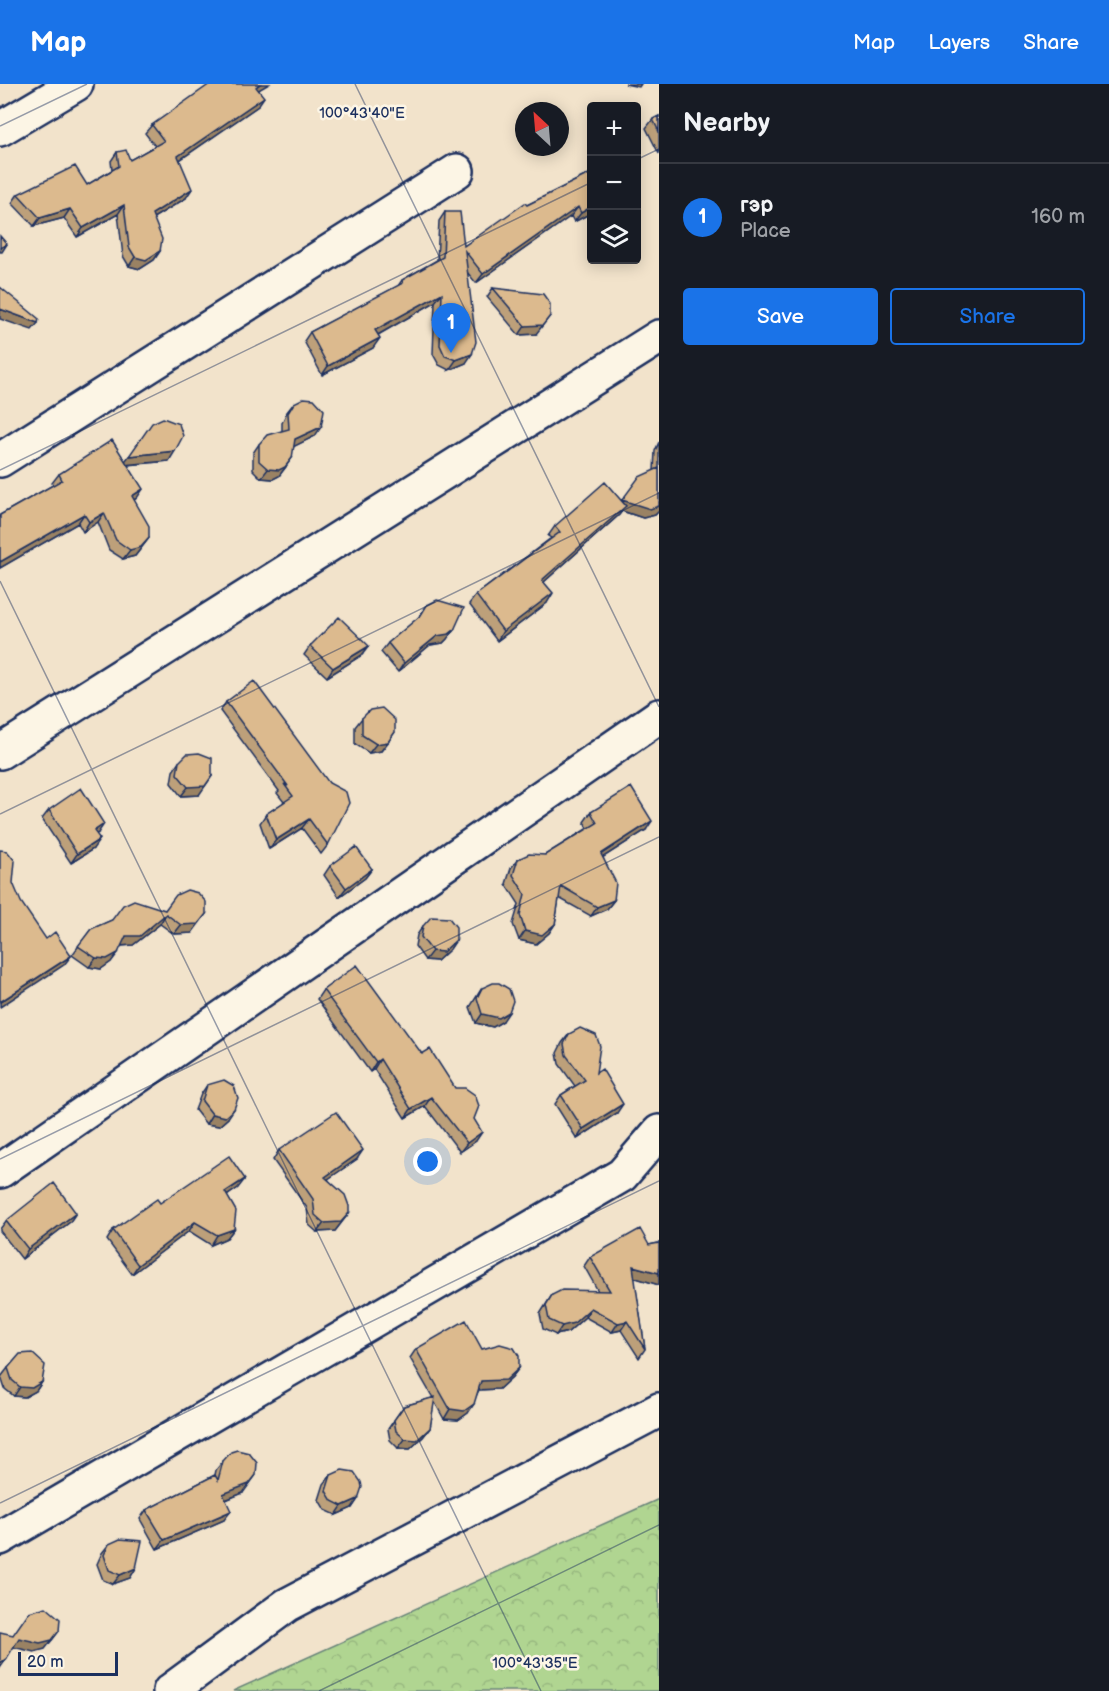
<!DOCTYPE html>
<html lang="en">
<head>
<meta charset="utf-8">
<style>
  :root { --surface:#171b24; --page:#20242c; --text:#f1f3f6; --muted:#9ea1a6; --line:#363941; --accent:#1a73e8 }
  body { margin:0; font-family:"Balsamiq Sans",sans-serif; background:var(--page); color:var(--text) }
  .controls { position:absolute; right:18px; top:18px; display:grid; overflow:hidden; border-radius:6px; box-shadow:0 3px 15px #0003 }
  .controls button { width:54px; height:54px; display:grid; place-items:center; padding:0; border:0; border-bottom:2px solid var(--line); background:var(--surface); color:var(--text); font:30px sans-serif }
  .compass { position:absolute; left:515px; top:18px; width:54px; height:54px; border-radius:50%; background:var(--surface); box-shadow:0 3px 15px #0003; rotate:334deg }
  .scale { position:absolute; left:18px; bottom:15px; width:100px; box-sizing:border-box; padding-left:6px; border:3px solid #1b2f5e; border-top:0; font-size:16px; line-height:21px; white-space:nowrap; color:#1b2f5e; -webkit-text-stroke:4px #fcf5e5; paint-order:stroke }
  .you { position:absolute; left:428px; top:1078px; width:21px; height:21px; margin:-15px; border:4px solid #fff; border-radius:50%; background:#1a73e8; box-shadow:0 0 0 9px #1a73e833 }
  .badge { display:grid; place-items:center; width:39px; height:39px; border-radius:50%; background:var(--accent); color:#fff; font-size:20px; font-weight:700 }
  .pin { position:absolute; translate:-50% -50px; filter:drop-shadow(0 2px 3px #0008) }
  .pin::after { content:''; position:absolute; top:32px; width:21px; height:18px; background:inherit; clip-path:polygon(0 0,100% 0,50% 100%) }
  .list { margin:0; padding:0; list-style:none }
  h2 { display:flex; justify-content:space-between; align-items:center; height:78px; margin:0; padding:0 24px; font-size:26px }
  h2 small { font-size:20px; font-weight:400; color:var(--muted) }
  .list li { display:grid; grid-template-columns:39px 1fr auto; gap:18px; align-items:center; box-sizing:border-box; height:108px; padding:0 24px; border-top:2px solid var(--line) }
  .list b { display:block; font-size:22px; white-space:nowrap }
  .list p { margin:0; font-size:20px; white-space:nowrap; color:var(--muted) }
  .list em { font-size:20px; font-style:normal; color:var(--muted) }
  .actions { display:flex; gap:12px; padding:18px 24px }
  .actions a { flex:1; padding:14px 0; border:2px solid var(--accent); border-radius:6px; text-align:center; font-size:21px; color:var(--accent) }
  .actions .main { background:var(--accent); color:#fff }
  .icon { flex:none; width:33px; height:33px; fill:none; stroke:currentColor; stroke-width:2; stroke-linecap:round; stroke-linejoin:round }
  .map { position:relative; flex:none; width:659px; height:1607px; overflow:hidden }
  header { display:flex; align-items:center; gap:36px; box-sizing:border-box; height:84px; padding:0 30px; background:var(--accent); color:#fff }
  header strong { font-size:28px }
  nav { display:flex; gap:33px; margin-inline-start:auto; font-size:21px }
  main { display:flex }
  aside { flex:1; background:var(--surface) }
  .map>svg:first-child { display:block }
</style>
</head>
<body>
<header>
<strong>Map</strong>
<nav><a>Map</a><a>Layers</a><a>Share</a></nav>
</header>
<main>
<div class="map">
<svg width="659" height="1607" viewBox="0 0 659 1607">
  <defs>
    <pattern id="forest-crowns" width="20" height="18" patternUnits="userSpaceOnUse" patternTransform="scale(1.5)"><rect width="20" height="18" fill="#b0d591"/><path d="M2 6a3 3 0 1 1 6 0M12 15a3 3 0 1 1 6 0" fill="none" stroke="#97b77f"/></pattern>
  </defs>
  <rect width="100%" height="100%" fill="#f2e3cb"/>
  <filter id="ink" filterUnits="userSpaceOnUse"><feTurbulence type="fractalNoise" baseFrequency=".0167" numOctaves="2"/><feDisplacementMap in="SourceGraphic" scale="12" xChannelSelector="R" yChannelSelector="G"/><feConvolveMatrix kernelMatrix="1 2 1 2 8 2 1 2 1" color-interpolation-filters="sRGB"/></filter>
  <g filter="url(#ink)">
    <path fill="url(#forest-crowns)" stroke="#668278" stroke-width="1.5" d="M659,1415V1607H233Z"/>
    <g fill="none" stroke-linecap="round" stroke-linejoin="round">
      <g stroke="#1b2f5e" stroke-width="38">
        <path id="street" d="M0,45L76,0
          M0,376L457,87
          M0,668L659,253
          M0,1087L659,632
          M0,1454L622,1091L659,1048
          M170,1607L287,1521L659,1326"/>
      </g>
      <use href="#street" stroke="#fcf5e5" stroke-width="33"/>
    </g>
    <path fill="#bda07a" stroke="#1b2f5e" stroke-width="1.5" d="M259,6L258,22L180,76L186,114L153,134L160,167L154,176L140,185L129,182L123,172L118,130L77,153L64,134L34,142L12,119L18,110L87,101L112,86L111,77L117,68L130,76L155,62L145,49L152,41Z
      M659,32V70L646,44L653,35Z
      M591,89V129L574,138L571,132L476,199L467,188L466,279L449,286L439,281L433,270L435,218L378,251L373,264L322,291L304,257L310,248L398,202L402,196L437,176L439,137L445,128L464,162L527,121Z
      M493,204L536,250L519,251L487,213Z
      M294,319L315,352L294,362L286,383L279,392L273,395L261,394L253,386V369L259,360L282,347V339L287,328Z
      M659,358V427L655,431L643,434L622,427L619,431L544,498L547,519L497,557L469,520L476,511L551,454L548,452L555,442L621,417L654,387L655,367Z
      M125,377H169L128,381L137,414L134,416L149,454L135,472L123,475L109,466L98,438L83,448L78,439L0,484V431L53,401L52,399L59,390Z
      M427,521L447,555L443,559L430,561L398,588L381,568L388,559L418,534Z
      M310,562L362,571L327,593L304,571Z
      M226,618L329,699L328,761L321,770L302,744L269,765L260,739L266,730L284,718L277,709L279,707L220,627Z
      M362,634L389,657L381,667L369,669L355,660V643Z
      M179,678L199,711L181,712L171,699L173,687Z
      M49,726L98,749L96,750L93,765L71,779L42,735Z
      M591,728L646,746L603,773L614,816L607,825L591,832L559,814L555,840L549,849L536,860L519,856L513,840L519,820L506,800L511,784L518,775L545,771L588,744L584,738Z
      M330,782L372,785L365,794L339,813L324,791Z
      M165,826L192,849L174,850L160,840L133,861L121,862L111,878L101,885L89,883L72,871L91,845L112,836Z
      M423,842L456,856L450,865L437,877L425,876L415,862L417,851Z
      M482,904L503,937L493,943L476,939L470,923Z
      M323,906L422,970L474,1035L476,1057L460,1068L425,1022L405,1034L374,985L370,988L317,915Z
      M569,950L596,989L617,1029L577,1055L555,1020L561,1011L575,1002L559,980L557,969L562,959Z
      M207,1001L228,1034L219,1042L206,1040L195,1026L201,1010Z
      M279,1066L357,1075L328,1095L349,1129L335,1147L317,1148L309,1141L307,1124L273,1076Z
      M238,1104L227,1112L234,1145L227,1154L211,1161L189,1147L132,1190L107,1156L113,1146L160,1119Z
      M6,1137L70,1138L22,1175L0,1147V1145Z
      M659,1159V1201L634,1193L645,1265L639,1274L621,1246L612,1248L585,1233L568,1248L556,1251L543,1245L540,1230L552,1211L598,1207L584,1182L590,1173Z
      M416,1265H482L519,1284L512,1293L499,1305L479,1306L468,1329L458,1336L444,1335L434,1317L430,1344L423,1353L410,1365L398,1364L390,1356L388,1345L404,1322L433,1314L410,1274Z
      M8,1284L42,1298L36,1307L25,1313L14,1312L5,1305L1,1293Z
      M223,1377L243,1409L226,1416L224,1436L157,1465L140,1435L146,1426L215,1391L216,1386Z
      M331,1391L358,1415L352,1424L336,1431L325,1426L319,1416L324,1400Z
      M109,1460L136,1484L130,1494L113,1500L103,1496L97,1480L102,1469Z"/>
    <path fill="#9a8263" stroke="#1b2f5e" stroke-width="1.5" d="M260,0H269L250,11L256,3Z
      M625,0H641L639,3Z
      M264,13L258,22L172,81L178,72Z
      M192,105L186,114L145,139L152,130Z
      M124,121L118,130L77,153L83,144Z
      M578,123L571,132L476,199L483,190Z
      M591,123V129L574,138L581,129Z
      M70,125L64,134L34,142L40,134Z
      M7,160L2,168H0V164Z
      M160,167L154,176L140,185L129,182L135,173Z
      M442,209L435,218L369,256L375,246Z
      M0,225L38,239L32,246L0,235Z
      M550,232L536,250L519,251L525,242Z
      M380,254L373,264L322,291L328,282Z
      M472,270L466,279L449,286L456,276Z
      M321,343L315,352L289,365L295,355Z
      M175,367L169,377L122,381L129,372Z
      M292,374L279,392L273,395L261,394L268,385Z
      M143,405L137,414L125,421L132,412Z
      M622,416L659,422V427L655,431L643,434L622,427L619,431L536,505L542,496Z
      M104,429L98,438L83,448L89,438Z
      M84,430L78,439L0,484V478Z
      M149,454L135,472L123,475L130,466Z
      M553,509L547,519L497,557L503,547Z
      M454,546L447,555L443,559L430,561L398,588L404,579L437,552Z
      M369,562L362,571L327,593L333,584Z
      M395,648L381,667L369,669L376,660Z
      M212,692L199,711L181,712L188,703Z
      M309,735L302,744L269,765L276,756Z
      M652,737L646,746L594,779L601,770Z
      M104,740L98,749L88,756L94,747Z
      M100,755L93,765L71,779L77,770Z
      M372,785L365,794L339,813L346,804Z
      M614,816L607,825L591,832L597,823Z
      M166,830L160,840L133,861L119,862L126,852Z
      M206,830L192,849L174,850L181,841Z
      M555,840L549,849L536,860L519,856L525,847Z
      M456,856L450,865L437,877L425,876L432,867Z
      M118,869L111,878L101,885L89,883L96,874Z
      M71,872L64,881L0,923V918Z
      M509,928L503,937L493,943L476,939L482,930Z
      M380,975L374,985L370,988L376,978Z
      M431,1013L425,1022L405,1034L411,1025Z
      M623,1020L617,1029L577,1055L583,1045Z
      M234,1025L228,1034L219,1042L206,1040L212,1030Z
      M482,1048L476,1057L460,1068L467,1059Z
      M363,1066L357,1075L318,1102L325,1093Z
      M245,1095L238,1104L219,1117L225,1108Z
      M76,1129L70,1138L22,1175L28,1165Z
      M349,1129L335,1147L317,1148L324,1139Z
      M195,1138L189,1147L132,1190L138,1181Z
      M234,1145L227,1154L211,1161L217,1151Z
      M633,1182L659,1189V1201L626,1191Z
      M591,1224L585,1233L568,1248L556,1251L562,1242Z
      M627,1237L621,1246L612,1248L618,1239Z
      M519,1284L512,1293L499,1305L475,1306L481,1297Z
      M42,1298L36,1307L25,1313L14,1312L20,1303Z
      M474,1320L468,1329L458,1336L444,1335L450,1325Z
      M430,1344L423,1353L410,1365L398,1364L405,1355Z
      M256,1391L243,1409L217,1419L223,1410Z
      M358,1415L352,1424L336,1431L342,1422Z
      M231,1427L224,1436L157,1465L164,1456Z
      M136,1484L130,1494L113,1500L120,1491Z
      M59,1547L45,1565L34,1568L13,1563L19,1554Z
      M7,1574L0,1584V1579Z"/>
    <path fill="#dcba8e" stroke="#1b2f5e" stroke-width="1.5" d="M210,0H260L256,3L264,13L178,72L192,105L152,130L162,155L160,167L146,176L135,173L129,163L124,121L83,144L70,125L40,134L18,110L75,82L87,101L119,82L117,68L126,66L130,76L164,57L152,41Z
      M659,32V48L653,35Z
      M591,89V123L581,129L578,123L483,190L465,167L476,258L472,270L456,276L445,272L440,261L442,209L375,246L380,254L328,282L310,248L403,199L402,196L443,173L445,128H460L464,162L525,119L527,121Z
      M0,152L7,160L0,164Z
      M0,203L39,235L38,239L0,225Z
      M493,204L543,210L550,220V232L543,241L525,242Z
      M304,314L314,315L324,326L321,343L295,355L292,374L285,383L279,386L268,385L259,377V360L267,351L289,345L288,329L294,319Z
      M163,334L179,340L183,352L175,367L129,372L152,339Z
      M112,356L143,405L132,412L149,442V454L141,463L130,466L116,456L104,429L89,438L84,430L0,478V431L62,396L59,390Z
      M659,384V422L650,425L622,416L639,393Z
      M605,398L626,422L542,496L553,509L503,547L476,511L560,448L555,442Z
      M437,516L464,524L454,546L449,550L437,552L404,579L388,559L421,531L427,521Z
      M339,533L369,562L333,584L310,562Z
      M254,597L329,699L346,708L349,719L328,761L309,735L276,756L266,730L293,712L284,700L288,702L226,618Z
      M382,624L395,636V648L388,658L376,660L362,651V634L370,626Z
      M199,669L212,674V692L205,702L188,703L177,690L179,678L187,670Z
      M631,703L652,737L601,770L616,799L614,816L597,823L561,802L555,840L542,851L525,847L520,831L525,810L513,791L518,775L529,770L545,771L597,739L591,728Z
      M81,704L104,740L94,747L100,755L77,770L49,726Z
      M356,763L372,785L346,804L330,782Z
      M0,766L7,767L15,777L13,799L21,818L46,855L55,848L71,872L0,918Z
      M187,806L198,809L206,818V830L198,840L181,841L166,830L140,852H126L118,869L107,875L96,874L78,862L91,845L112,836L123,821L134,816L165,826L176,811Z
      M431,833L449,834L456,843V856L443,868L432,867L421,853L423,842Z
      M357,881L422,970L430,965L455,1004H465L475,1011L479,1022L474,1035L482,1048L467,1059L431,1013L411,1025L380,975L376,978L323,906Z
      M493,899H499L509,905L513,917L509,928L499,934L482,930L477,914L482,904Z
      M580,944L596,951L600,962L596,989L602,985L623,1020L583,1045L561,1011L585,996L566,971L564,960L569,950Z
      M224,996L234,1002L238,1014L234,1025L225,1033L212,1030L202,1017L207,1001Z
      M336,1028L363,1066L325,1093L345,1111L349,1122V1129L341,1138L324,1139L315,1131L313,1115L279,1066Z
      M229,1072L245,1095L225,1108L236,1127L234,1145L217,1151L195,1138L138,1181L113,1146L157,1115L160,1119Z
      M54,1099L76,1129L28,1165L6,1137Z
      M640,1145L649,1161L659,1159V1189L633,1182L645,1265L627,1237L618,1239L591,1224L574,1239L562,1242L549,1236L546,1221L552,1211L562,1206L610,1207L590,1173Z
      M466,1236L482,1265L500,1260L514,1264L519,1272V1284L506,1296L481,1297L474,1320L464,1327L450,1325L416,1265Z
      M32,1269L45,1281L42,1298L32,1304L20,1303L12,1296L8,1284L20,1270Z
      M435,1313L430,1344L417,1356L405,1355L396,1347L394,1336L404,1322Z
      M237,1366L249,1369L257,1379L256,1391L249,1400L223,1410L231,1427L164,1456L146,1426L215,1391L218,1396L223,1377L231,1368Z
      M342,1386L354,1388L361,1398L362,1403L358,1415L342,1422L332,1417L326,1407L331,1391Z
      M120,1455L142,1457L136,1484L120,1491L109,1486L104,1471L109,1460Z
      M46,1523L60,1535L59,1547L52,1556L40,1559L19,1554L7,1574L0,1579V1548L13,1551L29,1528Z"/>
  </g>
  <path fill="none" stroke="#1b2f5e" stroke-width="1.5" stroke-opacity="0.45" d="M355,0L659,623M0,42L87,0M636,76L659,65M0,386L592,98M0,497L541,1607M0,730L659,409M0,1075L659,753M0,1419L659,1097M319,1607L659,1441"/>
  <g font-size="15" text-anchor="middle" fill="#1b2f5e" stroke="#fcf5e5" stroke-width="5" stroke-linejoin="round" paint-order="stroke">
    <text x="362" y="34">100°43'40"E</text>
    <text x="535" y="1584">100°43'35"E</text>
  </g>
</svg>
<div class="controls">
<button>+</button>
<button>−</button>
<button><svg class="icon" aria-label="layers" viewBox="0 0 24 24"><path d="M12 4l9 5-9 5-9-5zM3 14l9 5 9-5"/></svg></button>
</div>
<svg class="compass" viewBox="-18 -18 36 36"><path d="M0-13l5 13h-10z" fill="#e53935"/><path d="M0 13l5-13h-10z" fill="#9ea1a6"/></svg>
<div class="scale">20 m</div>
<div class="you"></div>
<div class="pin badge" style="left:451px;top:269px">1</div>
</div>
<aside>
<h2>Nearby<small></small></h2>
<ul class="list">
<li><span class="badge">1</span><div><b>гэр</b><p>Place</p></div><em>160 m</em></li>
</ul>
<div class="actions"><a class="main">Save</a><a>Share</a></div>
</aside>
</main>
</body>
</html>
